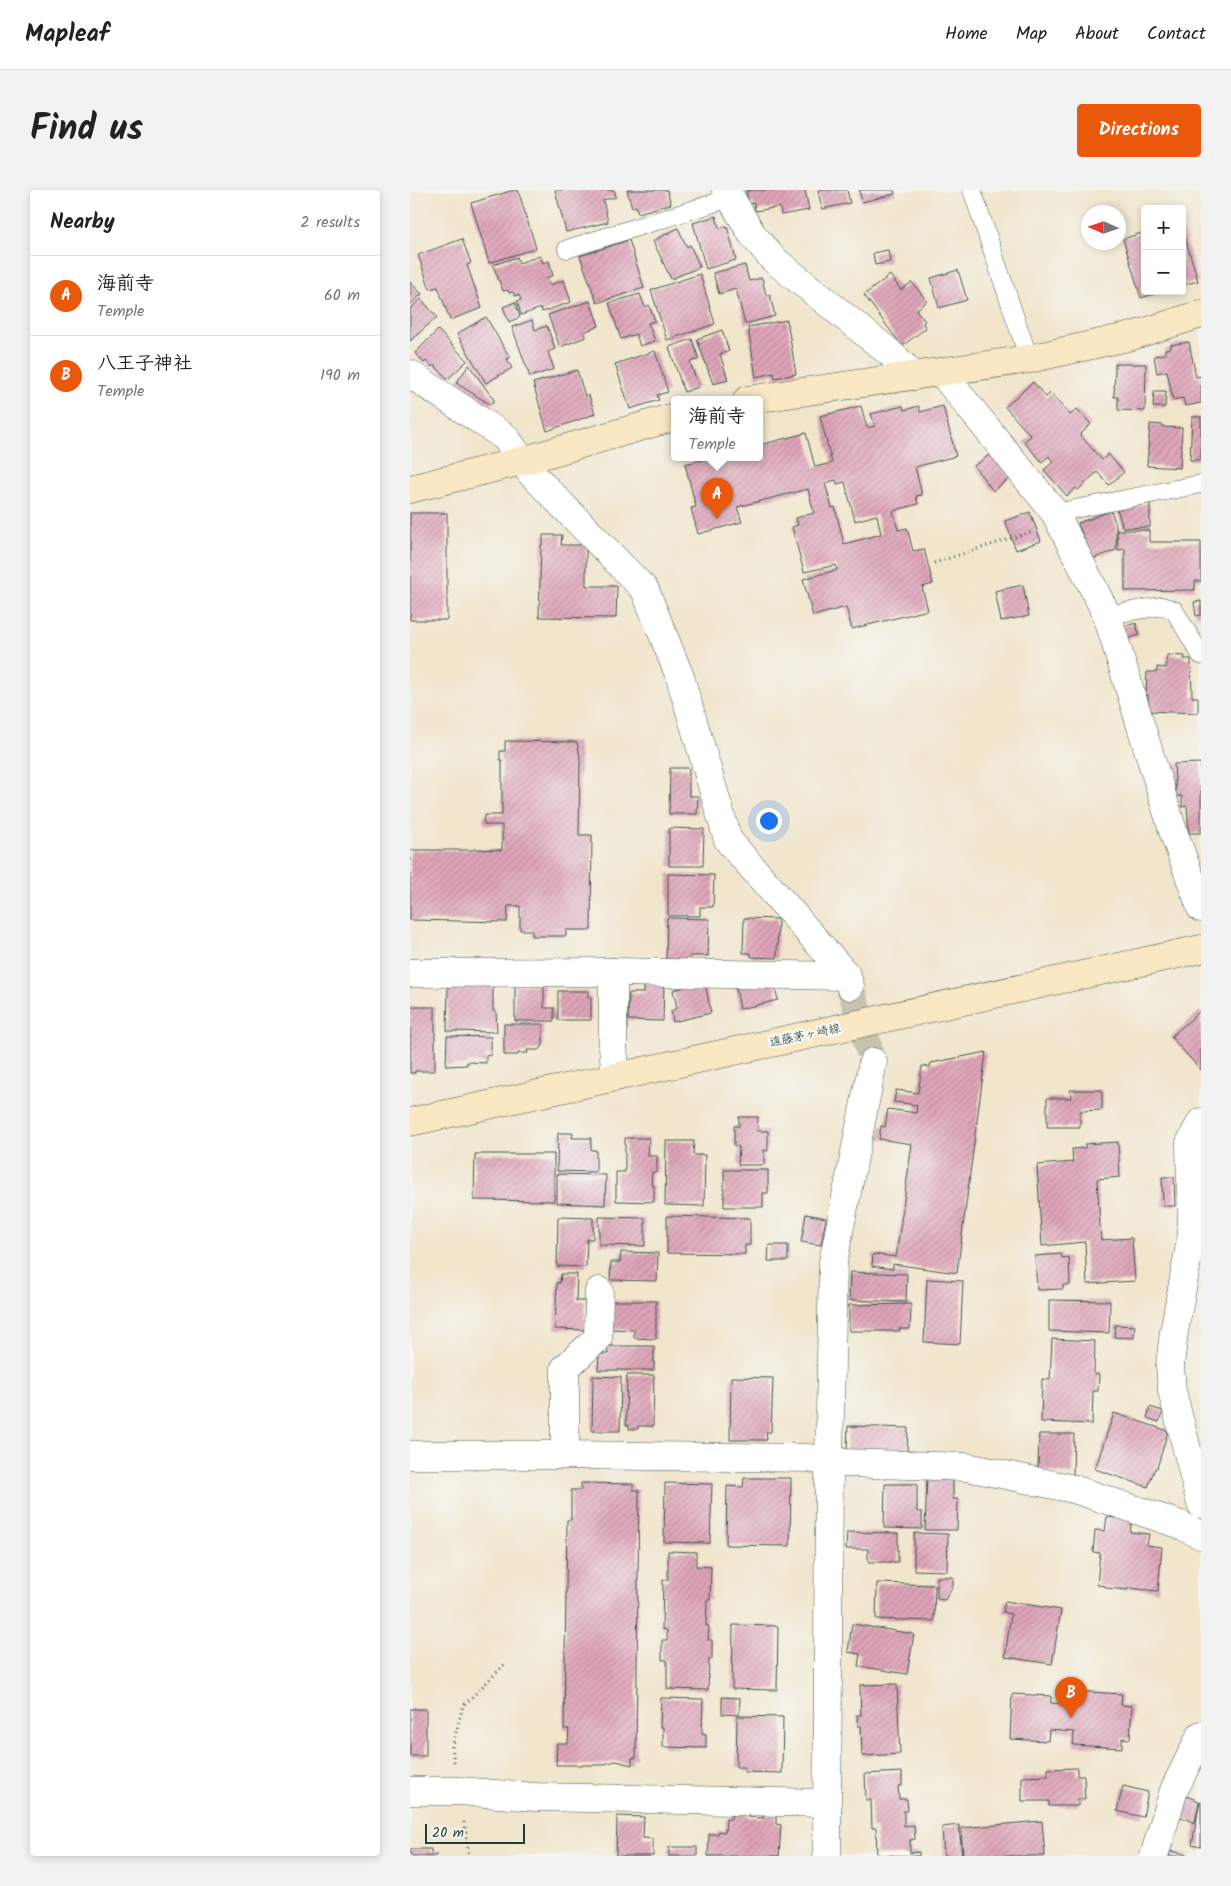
<!DOCTYPE html>
<html lang="en">
<head>
<meta charset="utf-8">
<style>
  :root { --surface:#fff; --page:#f2f2f2; --text:#222; --muted:#767676; --line:#e0e0e0; --accent:#ea580c }
  body { margin:0; font-family:Kalam,"Klee One",sans-serif; background:var(--page); color:var(--text) }
  .controls { position:absolute; right:15px; top:15px; display:grid; overflow:hidden; border-radius:5px; box-shadow:0 2px 8px #0003 }
  .controls button { width:45px; height:45px; display:grid; place-items:center; padding:0; border:0; border-bottom:1px solid var(--line); background:var(--surface); color:var(--text); font:25px sans-serif }
  .compass { position:absolute; left:671px; top:15px; width:45px; height:45px; border-radius:50%; background:var(--surface); box-shadow:0 2px 8px #0003; rotate:273deg }
  .scale { position:absolute; left:15px; bottom:12px; width:100px; box-sizing:border-box; padding-left:5px; border:2px solid #1f3d34; border-top:0; font-size:14px; line-height:18px; white-space:nowrap; color:#1f3d34; -webkit-text-stroke:4px #f6f6f2; paint-order:stroke }
  .you { position:absolute; left:358px; top:630px; width:18px; height:18px; margin:-12px; border:4px solid #fff; border-radius:50%; background:#1a73e8; box-shadow:0 0 0 8px #1a73e833 }
  .badge { display:grid; place-items:center; width:32px; height:32px; border-radius:50%; background:var(--accent); color:#fff; font-size:16px; font-weight:700 }
  .pin { position:absolute; translate:-50% -41px; filter:drop-shadow(0 1px 2px #0008) }
  .pin::after { content:''; position:absolute; top:26px; width:18px; height:15px; background:inherit; clip-path:polygon(0 0,100% 0,50% 100%) }
  .popup { position:absolute; left:261px; top:206px; width:92px; height:65px; box-sizing:border-box; display:grid; place-content:center; border-radius:5px; background:var(--surface); filter:drop-shadow(0 1px 4px #0005); font-size:16px; white-space:nowrap; color:var(--muted) }
  .popup b { font-size:19px; color:var(--text) }
  .popup::after { content:''; position:absolute; left:50%; top:100%; margin-left:-10px; border:10px solid transparent; border-top-color:var(--surface) }
  .list { margin:0; padding:0; list-style:none }
  h2 { display:flex; justify-content:space-between; align-items:center; height:65px; margin:0; padding:0 20px; font-size:21px }
  h2 small { font-size:16px; font-weight:400; color:var(--muted) }
  .list li { display:grid; grid-template-columns:32px 1fr auto; gap:15px; align-items:center; box-sizing:border-box; height:80px; padding:0 20px; border-top:1px solid var(--line) }
  .list b { display:block; font-size:19px; white-space:nowrap }
  .list p { margin:0; font-size:16px; white-space:nowrap; color:var(--muted) }
  .list em { font-size:16px; font-style:normal; color:var(--muted) }
  .map { position:relative; flex:none; width:791px; height:1666px; overflow:hidden; border-radius:5px }
  header { display:flex; align-items:center; gap:30px; box-sizing:border-box; height:70px; padding:0 25px; background:var(--surface); border-bottom:1px solid var(--line) }
  header strong { font-size:24px }
  nav { display:flex; gap:28px; margin-inline-start:auto; font-size:18px }
  .intro { display:flex; align-items:center; justify-content:space-between; box-sizing:border-box; height:120px; padding:0 30px }
  h1 { margin:0; font-size:35px }
  .button { padding:12px 22px; border-radius:5px; background:var(--accent); color:#fff; font-size:18px; font-weight:700 }
  main { display:flex; gap:30px; padding:0 30px }
  aside { flex:1; background:var(--surface); border-radius:5px; box-shadow:0 2px 8px #0003 }
  .map>svg:first-child { display:block }
</style>
</head>
<body>
<header>
<strong>Mapleaf</strong>
<nav><a>Home</a><a>Map</a><a>About</a><a>Contact</a></nav>
</header>
<div class="intro"><h1>Find us</h1><a class="button">Directions</a></div>
<main>
<aside>
<h2>Nearby<small>2 results</small></h2>
<ul class="list">
<li><span class="badge">A</span><div><b>海前寺</b><p>Temple</p></div><em>60 m</em></li>
<li><span class="badge">B</span><div><b>八王子神社</b><p>Temple</p></div><em>190 m</em></li>
</ul>
</aside>
<div class="map">
<svg width="791" height="1666" viewBox="0 0 791 1666">
  <defs>
    <pattern id="building-hatch" width="6" height="6" patternUnits="userSpaceOnUse" patternTransform="scale(1.25)"><rect width="6" height="6" fill="#e0a5ba"/><path d="M-1 1l2-2M0 6l6-6M5 7l2-2" fill="none" stroke="#b58898"/></pattern>
  </defs>
  <rect width="100%" height="100%" fill="#f6f6f2"/>
  <filter id="ink" filterUnits="userSpaceOnUse"><feTurbulence type="fractalNoise" baseFrequency=".02" numOctaves="2"/><feDisplacementMap in="SourceGraphic" scale="10" xChannelSelector="R" yChannelSelector="G"/><feConvolveMatrix kernelMatrix="1 2 1 2 8 2 1 2 1" color-interpolation-filters="sRGB"/></filter>
  <filter id="wash" filterUnits="userSpaceOnUse"><feTurbulence type="fractalNoise" baseFrequency=".0096" numOctaves="4" result="noise"/><feDisplacementMap in="SourceGraphic" scale="20" xChannelSelector="R" yChannelSelector="G"/><feGaussianBlur stdDeviation="1.12" result="paint"/><feColorMatrix in="noise" values="0 0 0 0 0 0 0 0 0 0 0 0 0 0 0 0 0 1.4 0 .05"/><feComposite in="paint" operator="in"/></filter>
  <g filter="url(#wash)">
    <rect width="100%" height="100%" fill="#f1e5cc"/>
    <g id="blocks">
      <path fill="url(#building-hatch)" fill-rule="evenodd" d="M104,0H108L126,58L79,73L61,13Z
        M145,0H204L206,7L193,10L198,32L156,42Z
        M217,0H257L261,14L228,23L226,16L222,17Z
        M342,0H395L399,20L371,25L370,17L345,21L344,13L339,14L336,1Z
        M408,0H437L440,13L412,19Z
        M449,0H484L485,4L452,12Z
        M306,26L309,38L317,36L326,70L296,79L283,33Z
        M772,37L788,91L772,95Z
        M268,38L277,57L280,55L290,77L261,89L243,51Z
        M735,42V101L751,102L731,108L713,49Z
        M52,49L61,73L57,75L72,118L40,130L28,97L20,99L8,65Z
        M219,50L234,98L187,113L170,66Z
        M478,60L480,72L465,75L463,63Z
        M130,66L133,73L139,71L143,86L137,87L140,95L154,90L161,112L132,122L131,118L111,125L107,111L111,110L109,105L105,106L103,102L99,103L98,100L93,101L83,75L107,67L109,73Z
        M335,75L339,91L352,88L356,105H360L365,126L335,134L326,99L309,104L303,83Z
        M548,80L557,110L529,118L521,88Z
        M290,84L305,134L257,150L241,100Z
        M480,85L491,100L502,92L517,111L506,120L515,131L513,133L516,138L492,156L454,105Z
        M0,92L12,104L0,115Z
        M230,104L235,117L239,115L245,131L238,133L245,151L230,156L226,144L211,149L199,113Z
        M11,109L27,127L0,151V119Z
        M180,111L189,136L174,142L176,147L150,157L138,125Z
        M105,112L110,127L99,132L93,117Z
        M76,127L100,168L97,169L102,178L76,193L47,144Z
        M122,130L125,140L137,136L145,159L138,162L144,179L120,187L102,137Z
        M377,130L386,184L365,188L364,183L346,187L338,137Z
        M28,140L57,171L38,189L24,175L22,177L16,171L14,173L5,163Z
        M312,140L319,161L310,164L318,190L303,194L287,149Z
        M282,149L289,169L280,172L289,197L274,202L259,157Z
        M779,152L786,187L791,186V213L775,216L773,208L763,210L757,181L747,183L744,166L755,164V159L761,158L760,155Z
        M245,161L258,202L247,205L249,210L220,219L205,174Z
        M705,174H736L735,221L708,220V207H704Z
        M59,175L84,210L81,215L46,193Z
        M167,180L175,206L179,205L185,224L137,241L123,193Z
        M623,192L636,207L640,203L660,225L667,219L681,234L670,245L692,270L698,264L714,282L699,295L687,282L668,300L666,298L657,306L634,280L643,272L639,266L632,272L614,252L621,246L595,217Z
        M744,201H756L755,217H743Z
        M451,216L457,238L465,236L461,224L493,216L494,220L509,216L510,222L533,216L546,266L505,277L512,305L506,306L508,314L483,321L488,340L497,338L503,361L514,359L523,394L512,397L518,420L442,439L436,417L403,426L393,389L427,380L426,375L394,382L382,337L388,335L386,328L404,323L398,299L327,317L332,332L288,344L281,318L286,317L275,274L300,268H350V255L396,243L405,277L422,273L410,226ZM426,290L427,294L435,292L445,331L467,325L471,344L434,354L425,317L422,318L415,293Z
        M782,227H791V270H780Z
        M740,234L753,235V237L772,238L770,278L737,276Z
        M582,263L600,288L583,301L564,276Z
        M740,313V337L713,338L707,319Z
        M701,321L706,335V360L682,369L668,333Z
        M620,322L631,351L606,360L595,331Z
        M0,323H37V430H0Z
        M707,340H739V352H791V391H785V400L715,401V359L708,360Z
        M133,345H152L151,355H176V396H207L206,428L129,427L131,355L133,354Z
        M613,395L619,426L591,431L585,401Z
        M791,411V425L786,426L784,412Z
        M726,433L729,445L716,449L712,437Z
        M757,465L775,466L774,469H781L782,507H788V523L738,521V505H736L737,482H747V477L756,478Z
        M95,551L167,552L170,567L169,645H182L181,740H156V746H122V740H110V716H98L97,732L0,730V660H64V659L92,660V635H75L73,630L75,625H92V570H90V561H95Z
        M791,573V643H779L777,616L772,617V606H766L764,574Z
        M260,578H279V606H288L287,624H259Z
        M259,638L294,639L293,676H259Z
        M258,684L304,685L303,717H290V726H258Z
        M257,728L299,729L298,766H280V772L256,771Z
        M334,728L368,729L367,768L341,767V763H333Z
        M234,793H254L253,831L218,830L219,803H234Z
        M295,793L301,823L263,832L261,821L267,818L263,800Z
        M364,793L368,810L330,819L325,794Z
        M38,794L83,795V821H86L87,842L37,841Z
        M105,795H134V818H144V831H105Z
        M148,801H178V807H181V830H148Z
        M0,817H25V881H5V883H0Z
        M790,821L791,822V880L761,847Z
        M94,834H133V856L128,860H117L118,863H108V865H94Z
        M37,846L81,847V866L76,865V873L57,872V875L36,876Z
        M576,862L547,1083L483,1074V1079L462,1076L463,1064L486,1067L502,954L469,949L471,936L475,937L478,919L506,923L507,915L484,912L486,900L508,903L512,876L520,877L521,873Z
        M660,900H692V920L670,921V937H637V908H661Z
        M329,927H348L347,941H358V961L354,960V975H328L329,957L324,956V936H329Z
        M148,943H163L162,948H181V960H186V982L147,981Z
        M215,948H239L238,966H247V982H242L241,995H244V1012L206,1011V982H215Z
        M256,951H284L283,965H295L294,1016L255,1015Z
        M708,952L710,987L687,989L691,1050L722,1048L725,1091L677,1094L675,1052L632,1056L627,975L663,972L662,959L675,958V954Z
        M65,964H144V1011L64,1010Z
        M314,980H358V1003H353V1017H314Z
        M147,984L196,985L195,1015L147,1013Z
        M752,987H764L765,1016H753Z
        M396,1024L416,1028L411,1055L391,1052Z
        M257,1026L340,1028V1055H335V1064L257,1063Z
        M148,1027L183,1028V1049H177L176,1077L147,1076Z
        M189,1027L235,1028V1056L189,1055Z
        M359,1055H378V1071H358Z
        M211,1062L248,1063L247,1091L200,1090L201,1072H210Z
        M651,1064L652,1068L659,1067L660,1095H653V1099L627,1100L625,1066Z
        M440,1082L497,1084L496,1112L439,1110Z
        M151,1084H167L166,1111H175V1140L145,1139L147,1092L150,1093Z
        M517,1089L553,1091L550,1154L514,1152Z
        M639,1110L700,1111L699,1143L639,1141Z
        M201,1111H246V1149L224,1148V1140L201,1139Z
        M501,1114L500,1139H489L490,1141H439V1115Z
        M705,1135L725,1136L724,1148L704,1147Z
        M642,1149L685,1151L684,1184H689L688,1201H683L682,1234L631,1232L632,1189L640,1190Z
        M197,1156H244V1180H188L189,1164H198Z
        M217,1185H244L243,1236H228V1239H219V1235H216Z
        M183,1186L211,1187L210,1241H182Z
        M321,1187L363,1188L361,1242H356L357,1250H320Z
        M740,1217L753,1221L749,1232L737,1228Z
        M704,1223L758,1241L747,1278H745L738,1297L685,1279Z
        M438,1236L498,1238L497,1262L437,1260Z
        M629,1244H664L663,1285L628,1279Z
        M517,1286H530L531,1290H543V1309H548L547,1340H515Z
        M334,1288H381L380,1356L316,1355L317,1296L333,1297Z
        M171,1293L223,1294V1300H229L226,1568H222V1575L206,1571L190,1575H146L147,1553H158L159,1539H154L157,1330H161V1300H171Z
        M255,1293L302,1294L300,1353L254,1352Z
        M475,1294H507V1322H512V1339L474,1338Z
        M697,1327L722,1330L720,1342L739,1344L737,1355L752,1357L748,1401L718,1398L717,1400L696,1398V1396L687,1395L690,1363L683,1362L685,1340L695,1341Z
        M437,1342L488,1343V1372H458V1359H436Z
        M504,1343L538,1344L537,1381L504,1380Z
        M258,1361L286,1362V1376L301,1377L300,1410H297L296,1436H299L298,1450H302V1469H299L298,1500L257,1499V1470H252V1450H257V1440L252,1439L253,1390H258Z
        M527,1387H543V1396L535,1410L527,1409Z
        M467,1393L525,1395L524,1431L466,1429Z
        M595,1411L651,1420L642,1474L595,1467L601,1424L593,1422Z
        M442,1434L504,1444L497,1484L448,1476L450,1464L438,1462Z
        M323,1435L368,1436L367,1500L322,1499Z
        M487,1494L490,1564L452,1566L451,1536H448L447,1525H451L450,1495Z
        M664,1501L712,1504L711,1515L722,1516L720,1549L712,1548V1558L663,1555L664,1542L639,1540L638,1551L600,1549L602,1504L641,1506V1513L664,1515Z
        M312,1507L330,1508L329,1525L312,1524Z
        M251,1508L293,1509L292,1543L296,1544V1558L253,1557V1537H250Z
        M0,1519H16V1566H0Z
        M327,1526L373,1527L372,1583L335,1582V1577H326Z
        M667,1578V1586H674L675,1609H668V1616H639V1611H612V1587L638,1586V1579Z
        M492,1582V1596H488L489,1609H497L498,1621H494V1636L504,1635L505,1649L500,1650V1663L509,1662V1666L467,1665L466,1638H462L461,1610H456L455,1584Z
        M713,1596L738,1602L733,1627L707,1621Z
        M776,1606L789,1611L785,1633L769,1626Z
        M790,1611H791V1657L782,1655Z
        M322,1623L338,1624L337,1627L353,1628V1624L366,1625V1634L371,1635L369,1666H298L299,1644H308V1641L315,1642L316,1629H321Z
        M207,1626L234,1627L233,1648L243,1649V1666H206Z
        M632,1631L635,1666H553L551,1638Z
        M549,1635L552,1666H534L532,1637Z
        M259,1657H287V1666H259Z
        M0,1659H21V1664L26,1663V1666H0Z
        M760,1661L779,1665V1666H759Z"/>
    </g>
  </g>
  <g filter="url(#ink)">
    <use href="#blocks" fill-opacity="0" stroke="#3e564b" stroke-width="1"/>
    <g fill="none" stroke-linecap="round" stroke-linejoin="round">
      <path stroke="#c7c3ae" stroke-width="28" stroke-dasharray="28 14" stroke-linecap="butt" d="M440,796L463,872"/>
      <g stroke="#3e564b" stroke-width="19">
        <path id="lane" d="M562,0L619,169
          M157,59L320,8
          M645,323L791,294
          M697,425L752,416L764,420L791,465"/>
      </g>
      <g stroke="#3e564b" stroke-width="29">
        <path id="street" d="M316,0L342,44L363,69L480,163L504,186
          M532,183L645,323L697,425L763,641L791,718
          M0,184L95,247L121,283L235,400L270,487L318,650L437,786L440,796
          M203,782V857L206,887
          M0,783L203,782L437,786
          M791,932L780,953L782,1044L764,1142L760,1175L762,1201L791,1314
          M0,1265H155L397,1268L435,1273L557,1277L664,1299L768,1334L791,1345
          M155,1265V1178L188,1148L189,1101
          M0,1601H49L126,1607L416,1613
          M417,1666L419,1271L423,1072L463,872
          M744,1666L764,1600L791,1545"/>
      </g>
      <g stroke="#3e564b" stroke-width="29">
        <path id="secondary" d="M337,210L619,169L722,146L791,124
          M0,299L112,271L264,227
          M0,932L791,759"/>
      </g>
      <path stroke="#3e564b" stroke-width="3" stroke-dasharray="1 4" stroke-linecap="butt" d="M524,373L621,342
        M44,1572L42,1557L53,1516L97,1472
        M54,1632L59,1666"/>
      <use href="#lane" stroke="#fff" stroke-width="18"/>
      <use href="#street" stroke="#fff" stroke-width="28"/>
      <use href="#secondary" stroke="#fae7c3" stroke-width="28"/>
    </g>
  </g>
  <g text-anchor="middle" stroke-width="5" stroke-linejoin="round" paint-order="stroke">
    <g font-size="12" fill="#1f3d34" stroke="#f6f6f2">
      <text transform="translate(395 845) rotate(-12)" y="4">遠藤茅ヶ崎線</text>
    </g>
  </g>
</svg>
<div class="controls">
<button>+</button>
<button>−</button>
</div>
<svg class="compass" viewBox="-18 -18 36 36"><path d="M0-13l5 13h-10z" fill="#e53935"/><path d="M0 13l5-13h-10z" fill="#767676"/></svg>
<div class="scale">20 m</div>
<div class="you"></div>
<div class="pin badge" style="left:307px;top:329px">A</div>
<div class="popup"><b>海前寺</b>Temple</div>
<div class="pin badge" style="left:661px;top:1528px">B</div>
</div>
</main>
</body>
</html>
